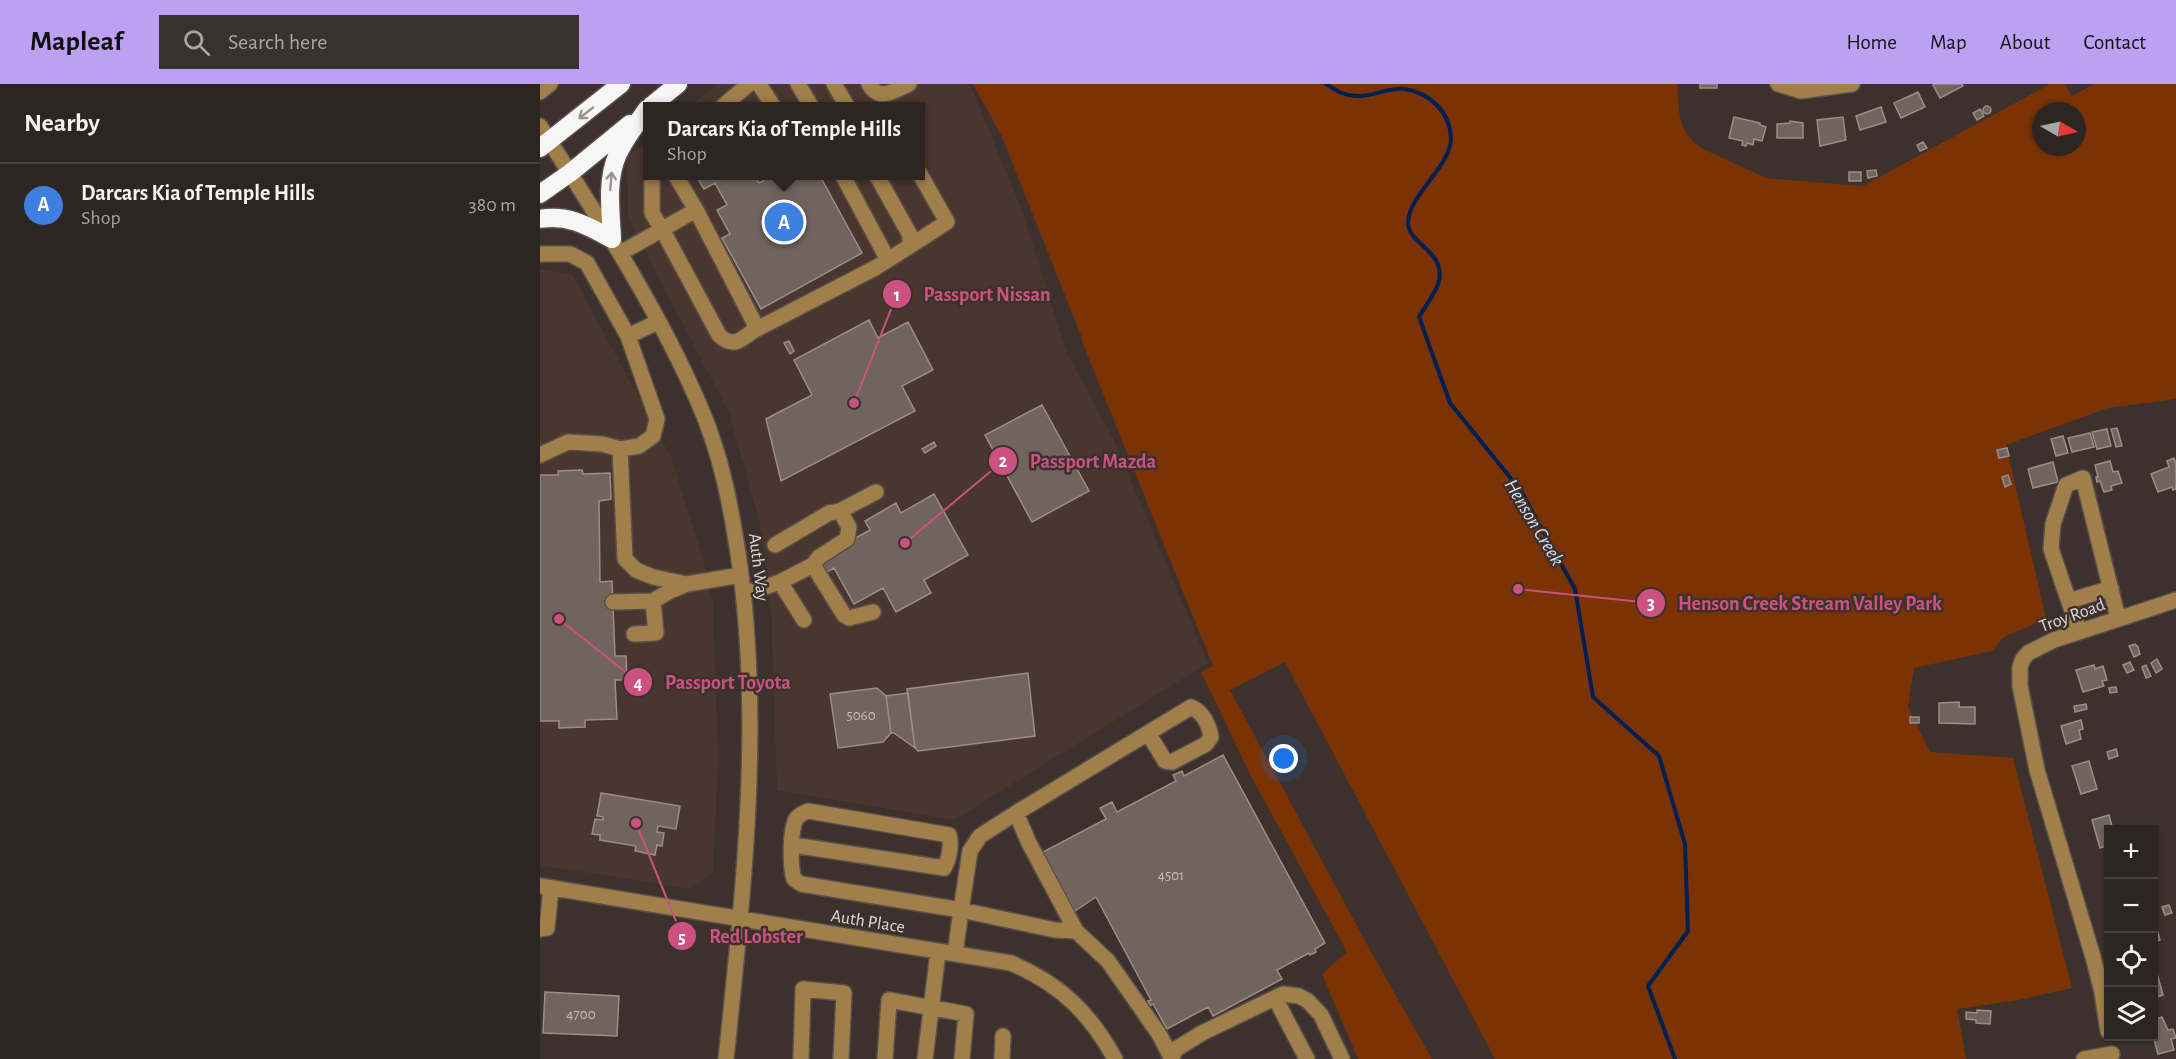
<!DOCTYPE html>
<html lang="en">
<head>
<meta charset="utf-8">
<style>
  :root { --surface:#2d2521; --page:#39312e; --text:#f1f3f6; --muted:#a7a5a5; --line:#48423f; --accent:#bca0f2 }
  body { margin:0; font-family:"Alegreya Sans",sans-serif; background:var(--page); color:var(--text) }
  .controls { position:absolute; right:18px; bottom:18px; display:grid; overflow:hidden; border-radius:0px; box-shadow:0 2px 4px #0004 }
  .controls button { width:54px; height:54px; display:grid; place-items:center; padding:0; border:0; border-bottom:2px solid var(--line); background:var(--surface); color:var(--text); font:30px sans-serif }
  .compass { position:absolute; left:1492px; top:18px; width:54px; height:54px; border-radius:50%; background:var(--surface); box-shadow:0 2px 4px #0004; rotate:99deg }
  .you { position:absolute; left:744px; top:675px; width:21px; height:21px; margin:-15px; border:4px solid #fff; border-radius:50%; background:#1a73e8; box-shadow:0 0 0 9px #1a73e833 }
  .badge { display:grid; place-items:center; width:39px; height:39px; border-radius:50%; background:var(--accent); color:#fff; font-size:20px; font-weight:700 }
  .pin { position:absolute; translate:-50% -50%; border:3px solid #fff; box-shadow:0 2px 6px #0006 }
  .popup { position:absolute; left:103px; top:18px; width:282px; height:78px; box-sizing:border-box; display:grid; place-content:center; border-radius:0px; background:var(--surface); filter:drop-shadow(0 2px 4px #0005); font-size:20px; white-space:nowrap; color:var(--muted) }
  .popup b { font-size:22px; color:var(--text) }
  .popup::after { content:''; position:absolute; left:50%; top:100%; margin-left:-12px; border:12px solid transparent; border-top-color:var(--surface) }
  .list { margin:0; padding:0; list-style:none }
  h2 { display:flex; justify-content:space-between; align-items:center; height:78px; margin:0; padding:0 24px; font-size:26px }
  h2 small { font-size:20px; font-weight:400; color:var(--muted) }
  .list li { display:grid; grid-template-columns:39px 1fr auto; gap:18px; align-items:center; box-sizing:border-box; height:84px; padding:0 24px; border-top:2px solid var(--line) }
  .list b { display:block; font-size:22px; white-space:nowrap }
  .list p { margin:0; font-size:20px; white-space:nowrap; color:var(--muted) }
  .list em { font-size:20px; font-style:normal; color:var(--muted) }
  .icon { flex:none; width:33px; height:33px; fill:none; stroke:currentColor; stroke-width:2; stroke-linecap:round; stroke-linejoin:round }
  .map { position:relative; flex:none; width:1636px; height:975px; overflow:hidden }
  header { display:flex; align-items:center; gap:36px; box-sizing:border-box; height:84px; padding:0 30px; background:var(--accent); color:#111 }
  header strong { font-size:28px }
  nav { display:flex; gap:33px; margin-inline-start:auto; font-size:21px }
  .search { width:420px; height:54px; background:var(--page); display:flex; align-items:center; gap:15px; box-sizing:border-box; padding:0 21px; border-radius:0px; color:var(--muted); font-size:22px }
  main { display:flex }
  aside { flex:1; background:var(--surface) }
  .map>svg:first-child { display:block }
</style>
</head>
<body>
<header>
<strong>Mapleaf</strong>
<div class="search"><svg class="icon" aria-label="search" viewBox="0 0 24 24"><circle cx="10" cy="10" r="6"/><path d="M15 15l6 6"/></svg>Search here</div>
<nav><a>Home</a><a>Map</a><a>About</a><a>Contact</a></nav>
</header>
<main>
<aside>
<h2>Nearby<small></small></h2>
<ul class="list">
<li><span class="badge" style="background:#3f7fe0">A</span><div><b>Darcars Kia of Temple Hills</b><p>Shop</p></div><em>380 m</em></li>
</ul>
</aside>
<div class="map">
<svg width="1636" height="975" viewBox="0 0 1636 975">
  <rect width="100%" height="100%" fill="#3c312c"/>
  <path fill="#49372f" d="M178,0H430L481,124L527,269L573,354L668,579L414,736L237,706L231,524L219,436L189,329L88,134L87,74L107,57V92H380V22H150Z
    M0,186L32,190L132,375L163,476L173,520L178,675L173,789L150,805L0,781Z"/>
  <path fill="#7b3306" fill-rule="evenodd" d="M433,0H1137C1139,27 1137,46 1161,64L1226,94L1323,102L1510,0H1525L1532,12L1554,0H1636V315L1568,324L1466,361L1506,535L1464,553L1452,567L1374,584L1368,623L1390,668L1473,674L1532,904L1479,916L1417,925L1426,975H955L745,578L690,606L825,857L892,975H818L782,890L807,868L712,694L661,588L673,582L541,255L542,254L462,53ZM1501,27H1537V63H1501Z"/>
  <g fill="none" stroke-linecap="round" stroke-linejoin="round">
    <path stroke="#012051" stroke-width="4" d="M786,0C797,7 806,13 820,12C835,12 849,3 865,5C890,9 910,28 911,54C911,83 868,111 868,139C869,161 905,166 899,197C897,207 884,224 879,233L910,319L981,407L1035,505L1053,613L1119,672L1145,760L1148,847L1108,902L1135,975"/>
  </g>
  <path fill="#71645f" stroke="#9b8d87" stroke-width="1.5" d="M1160,0H1177V4H1160Z
    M1395,0H1422L1423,2L1400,14L1393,1Z
    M1378,8L1385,23L1361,34L1354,19Z
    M1443 26a4 4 0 1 1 8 0a4 4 0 1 1-8 0Z
    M1341,23L1346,38L1320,46L1316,32Z
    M1440,25L1444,32L1437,36L1433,29Z
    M1194,33L1220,39V41L1226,43L1222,57L1214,55L1213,61L1207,59L1206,62L1202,61L1203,57L1189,54Z
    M1303,33L1306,56L1280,62L1277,36Z
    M1250,37L1263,39V54H1237V40L1250,39Z
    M1383,58L1387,64L1380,67L1377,61Z
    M1336,86L1337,92L1328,94L1327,87Z
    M1309,88H1321V97H1309Z
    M156,92H215L219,99L232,92H280L322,169L221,225L182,154L190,150L177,126L187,121L175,99L164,105Z
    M329,236L338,254L368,238L393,286L362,302L375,327L241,397L226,335L272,311L254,276Z
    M249,257L254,267L250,270L244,259Z
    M502,321L549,407L492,438L445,351Z
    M1577,344L1582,362L1576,363L1571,345Z
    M1567,345L1571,362L1557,365L1552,348Z
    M1550,349L1554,363L1532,368L1528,354Z
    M1523,352L1528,369L1516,372L1511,355Z
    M394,358L396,362L385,369L382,365Z
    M1467,364L1469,372L1459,374L1457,366Z
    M1634,374L1636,379V405L1633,406L1632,403L1618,408L1611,390L1629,383L1627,377Z
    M1570,377L1573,388L1578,387L1582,399L1571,402L1572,406L1564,408L1560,397L1557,398L1556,393H1558L1555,381Z
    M1513,378L1518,398L1493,404L1488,385Z
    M42,386L43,390L70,389L71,415L59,417L60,498L72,497L75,572H86L87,596H75L77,635L45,636V643L19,644V637H0V391H18V387Z
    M1468,391L1471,400L1465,403L1462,393Z
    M394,410L428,471L384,496L391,509L356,528L343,504L314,520L294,484L287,488L279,474L330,446L325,437L356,419L361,429Z
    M1595,560L1598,563L1600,570L1594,573L1589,562Z
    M1617,575L1622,585L1616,589L1611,579Z
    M1590,578L1594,586L1587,589L1583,581Z
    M1554,581L1555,585L1563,582L1567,596L1562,597L1564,602L1543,608L1536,586Z
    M1606,581L1611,592L1606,594L1602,583Z
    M488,589L495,652L378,667L375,664L367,605Z
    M1576,603L1577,608L1570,609L1569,604Z
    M337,604L346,612L351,649L343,658L298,664L290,610Z
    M368,609L375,664L354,649H351L346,612Z
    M1419,618V623H1435V640L1399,639V619Z
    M1546,620L1547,625L1535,628L1534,622Z
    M1370,633H1379V639H1370Z
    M1541,636L1543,645L1539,646L1541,655L1526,660L1521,642Z
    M1576,665L1578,672L1569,675L1567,668Z
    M683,671L785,859L775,865L776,868L770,871L769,869L737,886L742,895L673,932L668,923L627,945L613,920L610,922L608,917L611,916L556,813L535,827L503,768L566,735L560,724L572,718L577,728L636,697L633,691L642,687L644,692Z
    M1549,677L1557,705L1541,710L1532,682Z
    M61,709L140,722L136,745L118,742L117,748L124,749L122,762L117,761L115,771L95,767L96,762L60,756V751L52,750L55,735L63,736V733L57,732Z
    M1569,731L1573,746H1568V761L1560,764L1552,736Z
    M1629,821L1632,829L1625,831L1622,823Z
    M1614,835L1620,856L1614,858Z
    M1616,886L1623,911L1614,914V887Z
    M5,908L79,912L77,952L3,949Z
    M1437,926L1451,927L1450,940L1436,939V936L1426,935V928L1437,929Z
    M1622,933L1628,946L1633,945L1636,954L1631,955L1634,966L1618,970L1613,952L1614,936Z"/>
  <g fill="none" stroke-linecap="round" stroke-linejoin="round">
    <g stroke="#5a4f4a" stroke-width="18">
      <path id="minor" d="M219,0L233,22
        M258,0L271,22
        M294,0L307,22
        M329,0C339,18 354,7 369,0
        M1238,0L1261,7L1312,0
        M0,8L10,0
        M183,22L209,0
        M0,42C57,132 117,222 159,320C182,372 192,427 200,483C222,646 203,812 186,975
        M136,92L156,126
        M303,92L348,176
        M370,162L407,138L380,90
        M80,169C106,155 131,140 156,126L215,240L213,247C200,257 192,264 179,251L122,145L112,129V92
        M0,170H30L47,179L88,252L117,335L113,352L99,362L80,365L62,360L28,358L0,371
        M213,247L335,184L370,162V151L337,92
        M88,252L118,238
        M80,365L85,475L96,486L113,493L147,500L201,491
        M235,461L289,429L300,427
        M273,481L279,473L307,455L309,443L300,427L336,408
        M240,498L273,481L304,531L309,534L333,528
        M204,510L240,498L264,536
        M1529,517L1571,504
        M73,518L113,517L130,507L147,500
        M1539,547L1511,465L1513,440L1526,401L1543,394L1578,534
        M94,550L116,549L113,517
        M608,649L625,677L632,678L666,660L671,653C669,641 663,628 651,623L476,729L489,759L536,847L568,877L619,950L631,973
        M476,729L440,752L430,767L421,826L515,846L536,847
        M253,761L404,784C409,776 412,760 409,751L268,727C263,729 259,731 256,735C250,746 250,783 254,795L261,800L421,826L415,870
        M0,802L471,879C520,900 550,929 575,975
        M0,845L7,844L11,804
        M735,914L767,975
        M1568,947L1562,908L1553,873L1497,686L1480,602V583L1483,575L1488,569L1514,556L1636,516
        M261,975L263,905L304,909L301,975
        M345,975L349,916L426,930L422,975
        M385,975L398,868
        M462,975L463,952
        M631,975L636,965L662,949L743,910L759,912L768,917L781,931L802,975
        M1544,975L1572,970"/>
    </g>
    <g stroke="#5a4f4a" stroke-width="21">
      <path id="highway" d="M111,22L138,0
        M0,64L81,0
        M0,110L30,89L90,40
        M0,135C28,130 48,142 72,155
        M72,155C71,128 66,98 77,72C84,55 97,40 107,25"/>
    </g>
    <use href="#minor" stroke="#a07f4a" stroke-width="15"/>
    <use href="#highway" stroke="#f6f6f6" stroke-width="18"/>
  </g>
  <defs><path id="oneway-shaft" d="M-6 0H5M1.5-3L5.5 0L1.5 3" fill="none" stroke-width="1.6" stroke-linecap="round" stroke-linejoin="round" transform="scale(1.5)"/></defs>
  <g stroke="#999491">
    <use href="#oneway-shaft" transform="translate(46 29) rotate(142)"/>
    <use href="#oneway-shaft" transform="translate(71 97) rotate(-85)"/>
  </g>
  <g text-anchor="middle" stroke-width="5" stroke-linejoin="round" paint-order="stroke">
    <g font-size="15" fill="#c4bbb8">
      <text x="321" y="636">5060</text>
      <text x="631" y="796">4501</text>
      <text x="41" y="935">4700</text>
    </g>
    <g font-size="18" fill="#e0d8d5" stroke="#3c312c">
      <text transform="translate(219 483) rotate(83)" y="6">Auth Way</text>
      <text transform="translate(1532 531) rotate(-20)" y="6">Troy Road</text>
      <text transform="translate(328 837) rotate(9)" y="6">Auth Place</text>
    </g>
    <g font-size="20" font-style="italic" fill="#d1def2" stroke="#3c312c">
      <text transform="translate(995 438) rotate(59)" y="7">Henson Creek</text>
    </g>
  </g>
  <path fill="none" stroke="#cb5280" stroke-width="2" d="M314 319L357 210M365 459L463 377M978 505L1111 519M19 535L98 598M96 739L142 852"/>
  <g fill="#cb5280" stroke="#3c312c" stroke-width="2">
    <circle cx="314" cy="319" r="6"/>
    <circle cx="365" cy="459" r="6"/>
    <circle cx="978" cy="505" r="6"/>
    <circle cx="19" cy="535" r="6"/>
    <circle cx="96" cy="739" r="6"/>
    <circle cx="357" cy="210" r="15"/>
    <circle cx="463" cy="377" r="15"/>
    <circle cx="1111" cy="519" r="15"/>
    <circle cx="98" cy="598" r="15"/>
    <circle cx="142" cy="852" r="15"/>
  </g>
  <g font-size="18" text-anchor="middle" font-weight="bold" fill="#fff">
    <text x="357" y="217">1</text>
    <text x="463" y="383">2</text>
    <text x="1111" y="525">3</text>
    <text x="98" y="605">4</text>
    <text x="142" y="859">5</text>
  </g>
  <g font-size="20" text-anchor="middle" font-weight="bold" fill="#cb5280" stroke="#3c312c" stroke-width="5" stroke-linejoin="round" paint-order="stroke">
    <text x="447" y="217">Passport Nissan</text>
    <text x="553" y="384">Passport Mazda</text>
    <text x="1270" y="526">Henson Creek Stream Valley Park</text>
    <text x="188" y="605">Passport Toyota</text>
    <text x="216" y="859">Red Lobster</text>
  </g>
</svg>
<div class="controls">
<button>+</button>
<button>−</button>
<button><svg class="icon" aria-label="locate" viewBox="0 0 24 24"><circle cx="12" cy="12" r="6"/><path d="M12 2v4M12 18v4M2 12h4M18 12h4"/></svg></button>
<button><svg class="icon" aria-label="layers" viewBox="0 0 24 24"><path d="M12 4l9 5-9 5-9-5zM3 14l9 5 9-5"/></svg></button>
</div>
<svg class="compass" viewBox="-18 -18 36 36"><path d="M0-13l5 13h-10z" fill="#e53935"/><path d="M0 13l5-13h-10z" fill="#a7a5a5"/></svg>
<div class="you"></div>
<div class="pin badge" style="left:244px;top:138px;background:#3f7fe0">A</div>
<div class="popup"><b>Darcars Kia of Temple Hills</b>Shop</div>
</div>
</main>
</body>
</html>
